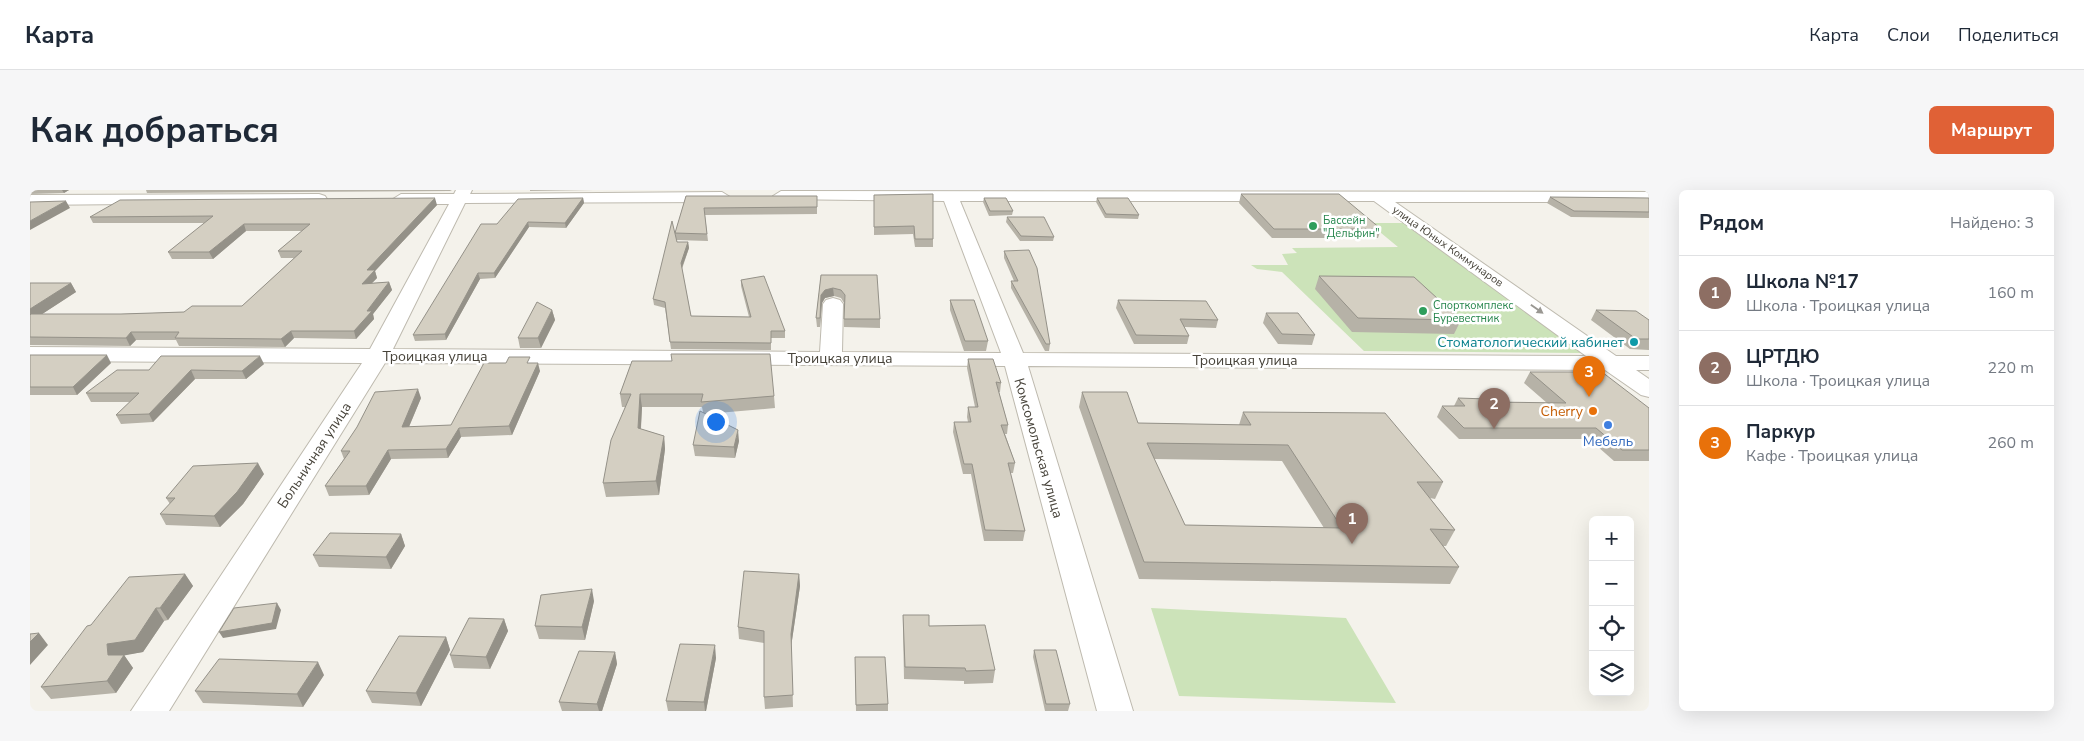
<!DOCTYPE html>
<html lang="ru">
<head>
<meta charset="utf-8">
<style>
  :root { --surface:#fff; --page:#f6f6f7; --text:#1f2937; --muted:#747a83; --line:#e0e1e3; --accent:#e06136 }
  body { margin:0; font-family:"Nunito Sans",sans-serif; background:var(--page); color:var(--text) }
  .controls { position:absolute; right:15px; bottom:15px; display:grid; overflow:hidden; border-radius:8px; box-shadow:0 5px 20px #0002 }
  .controls button { width:45px; height:45px; display:grid; place-items:center; padding:0; border:0; border-bottom:1px solid var(--line); background:var(--surface); color:var(--text); font:25px sans-serif }
  .you { position:absolute; left:685px; top:231px; width:18px; height:18px; margin:-12px; border:4px solid #fff; border-radius:50%; background:#1a73e8; box-shadow:0 0 0 8px #1a73e833 }
  .badge { display:grid; place-items:center; width:32px; height:32px; border-radius:50%; background:var(--accent); color:#fff; font-size:16px; font-weight:700 }
  .pin { position:absolute; translate:-50% -41px; filter:drop-shadow(0 1px 2px #0008) }
  .pin::after { content:''; position:absolute; top:26px; width:18px; height:15px; background:inherit; clip-path:polygon(0 0,100% 0,50% 100%) }
  .list { margin:0; padding:0; list-style:none }
  h2 { display:flex; justify-content:space-between; align-items:center; height:65px; margin:0; padding:0 20px; font-size:21px }
  h2 small { font-size:16px; font-weight:400; color:var(--muted) }
  .list li { display:grid; grid-template-columns:32px 1fr auto; gap:15px; align-items:center; box-sizing:border-box; height:75px; padding:0 20px; border-top:1px solid var(--line) }
  .list b { display:block; font-size:19px; white-space:nowrap }
  .list p { margin:0; font-size:16px; white-space:nowrap; color:var(--muted) }
  .list em { font-size:16px; font-style:normal; color:var(--muted) }
  .icon { flex:none; width:28px; height:28px; fill:none; stroke:currentColor; stroke-width:2; stroke-linecap:round; stroke-linejoin:round }
  .map { position:relative; flex:none; width:1619px; height:521px; overflow:hidden; border-radius:8px }
  header { display:flex; align-items:center; gap:30px; box-sizing:border-box; height:70px; padding:0 25px; background:var(--surface); border-bottom:1px solid var(--line) }
  header strong { font-size:24px }
  nav { display:flex; gap:28px; margin-inline-start:auto; font-size:18px }
  .intro { display:flex; align-items:center; justify-content:space-between; box-sizing:border-box; height:120px; padding:0 30px }
  h1 { margin:0; font-size:35px }
  .button { padding:12px 22px; border-radius:8px; background:var(--accent); color:#fff; font-size:18px; font-weight:700 }
  main { display:flex; gap:30px; padding:0 30px }
  aside { flex:1; background:var(--surface); border-radius:8px; box-shadow:0 5px 20px #0002 }
  .map>svg:first-child { display:block }
</style>
</head>
<body>
<header>
<strong>Карта</strong>
<nav><a>Карта</a><a>Слои</a><a>Поделиться</a></nav>
</header>
<div class="intro"><h1>Как добраться</h1><a class="button">Маршрут</a></div>
<main>
<div class="map">
<svg width="1619" height="521" viewBox="0 0 1619 521">
  <rect width="100%" height="100%" fill="#f4f2eb"/>
  <path fill="#cce3b9" d="M1339,33H1373L1552,163L1334,161L1252,82L1227,79L1221,75H1258L1252,64L1267,63L1262,58L1368,57Z
    M1121,418L1316,428L1366,513L1149,506Z"/>
  <g fill="none" stroke-linecap="round" stroke-linejoin="round">
    <g stroke="#bebaaf" stroke-width="2">
      <path id="minor" d="M426,0H442L440,4L692,2L700,7L692,12L435,13L363,159L790,162L793,114L796,110L803,108L810,110L813,114L812,162L971,163L914,11L745,9L743,6L751,1L1619,2V12H1365L1586,166H1619V180H1606L1619,189V207L1611,205L1575,180L998,176L1103,521H1067L975,176L355,173L139,521H101L332,173L0,171V157L340,159L419,14H371L363,9L371,4H424ZM930,11H1344L1556,166L993,163Z
        M289,4L295,6L297,9L295,12L0,15V5Z"/>
    </g>
    <use href="#minor" fill="#fff" fill-rule="evenodd"/>
  </g>
  <path fill="#b6b2a7" fill-rule="evenodd" d="M0,0H39L34,3L0,4Z
    M116,0H422L420,1L117,3Z
    M500,0H564L500,1Z
    M1211,4L1351,39L1348,48H1242L1209,13Z
    M844,5L903,49V57H885L883,44L844,45Z
    M656,6H787V24L675,25L678,51L646,50L647,52H658L659,58L652,79L661,126L719,127L711,96V90L755,141V148H741V160L641,159L635,118L624,115L623,109L645,43Z
    M1520,7L1619,8V28L1541,27L1517,13Z
    M553,8L554,13L536,38L499,37L465,88L450,89L416,150L385,151L383,145L467,34Z
    M954,8L983,21L982,25L959,26L953,12Z
    M1067,8L1109,25L1108,29L1075,28L1066,12Z
    M407,15L345,81L347,88L342,93L359,92L362,100L343,124L344,129L326,149L264,148L255,157L149,156L146,150H106L100,156L0,155V93H41L46,102L12,124H91L154,122L212,116L264,68H251L248,61L272,41H216L183,69H142L138,62L175,33H63L60,27Z
    M977,27L1024,47L1023,51H990L976,32Z
    M974,61L1020,154L1019,161H1015L981,98V91H984L974,68Z
    M791,85L850,129V138L814,137V113L811,108L804,106L795,108L792,113L790,137H787L786,128Z
    M1289,86L1431,130L1424,144L1322,142L1285,99Z
    M920,110L958,151L956,161H934L920,120Z
    M1088,110L1188,130L1186,138L1154,137L1159,146L1157,154H1104L1086,118Z
    M522,120L525,130L511,158H490L488,148Z
    M1566,120L1619,130V160L1600,159L1561,130Z
    M1236,123L1285,145L1282,155L1248,154L1233,133Z
    M0,165L81,173L47,205H0Z
    M938,169L971,193L970,202H969L978,235L977,244H975L985,273L983,283H980L995,341L993,351H954L941,284H933L923,242L924,232H938L937,227L938,217H945L937,178Z
    M602,171L744,206L745,218L676,224L709,251L705,268L665,266L663,255L673,222L672,217H612L611,239L634,246L635,259L629,305L576,307L573,293L595,217H592L590,204Z
    M501,173L510,181L482,245L431,247L418,268L361,269L339,305L299,306L295,296L314,269L311,261L391,208L379,237L421,235Z
    M234,174L216,189H165L123,232L91,234L86,225L100,212H61L56,203L119,180Z
    M1500,182L1619,218V271H1584L1559,249H1429L1407,227L1412,216H1424L1428,208L1461,212L1517,213L1494,193Z
    M1052,202L1108,233L1209,235L1213,222L1413,292L1405,309L1400,308L1425,340L1416,356H1413L1429,377L1420,394L1109,389L1049,217ZM1124,269L1252,271L1294,338L1155,335Z
    M234,284L213,314L190,337L136,335L130,324L140,314L136,308Z
    M371,344L375,356L361,379L289,377L283,365Z
    M155,384L163,396L138,430L134,431L113,462L93,465H94L103,478L86,503L21,509L11,497L61,435Z
    M769,384L770,396L761,457L763,517L735,519L734,507V453L709,449L708,437Z
    M564,411L555,450L509,449L505,436Z
    M873,425L899,436L965,480L963,493L934,494V491L874,489L873,437Z
    M474,429L478,441L460,479L424,478L420,465Z
    M416,447L420,460L391,516L342,513L336,501Z
    M1004,460L1040,514L1038,521H1015L1003,467Z
    M585,462L587,474L572,521H532L529,512Z
    M825,467L858,514V521H826Z
    M686,468L676,521H638L636,511Z
    M294,485L273,517L173,513L165,501Z"/>
  <path fill="#949188" d="M32,0H39L34,3Z
    M405,8L407,15L345,81L347,88L334,101L332,94L337,80Z
    M553,8L554,13L536,38L535,33Z
    M36,11L40,18L0,40V31Z
    M498,32L499,37L465,88L464,83Z
    M214,34L216,41L183,69L179,62Z
    M658,52L659,58L651,80V73Z
    M448,83L450,89L416,150L415,144Z
    M359,92L362,100L343,124L344,129L326,149L324,141L337,121Z
    M41,93L46,102L0,132V119Z
    M803,98L804,106L795,108L792,113L790,137L791,105L795,100Z
    M522,120L525,130L511,158L508,148Z
    M261,141L264,148L255,157L251,149Z
    M101,142L106,150L100,156L96,148Z
    M77,165L81,173L47,205L43,197Z
    M230,166L234,174L216,189L212,181Z
    M508,173L510,181L482,245L479,236Z
    M161,180L165,189L123,232L119,224Z
    M388,199L391,208L375,246L372,237Z
    M610,204L612,217L610,251L608,238Z
    M429,238L431,247L418,268L416,259Z
    M708,240L709,251L705,268L704,257Z
    M634,246L635,259L629,305L626,291Z
    M358,260L361,269L339,305L336,296Z
    M228,273L234,284L213,314L190,337L184,326Z
    M371,344L375,356L361,379L356,367Z
    M155,384L163,396L138,430L130,418Z
    M769,384L770,396L761,457L763,517L761,444Z
    M562,399L564,411L555,450L552,437Z
    M247,413L251,420L246,439L193,448L189,442Z
    M126,418L134,431L113,462L86,467L94,465L103,478L86,503L77,491L78,465L77,454Z
    M474,429L478,441L460,479L456,467Z
    M9,443L18,455L0,475V452Z
    M416,447L420,460L391,516L386,503Z
    M685,455L686,468L676,521H675L674,512Z
    M585,462L587,474L572,521H569L567,514Z
    M288,472L294,485L273,517L267,504Z"/>
  <path fill="#d4cfc2" stroke="#949188" fill-rule="evenodd" d="M903,4V49H885L884,36L844,37V5Z
    M1211,4H1309L1351,39H1244Z
    M656,6H787V17L674,18L677,44L645,43Z
    M1520,7L1619,8V22L1544,21Z
    M405,8L337,80H345L332,94L359,92L337,121H342L324,141H261L251,149L145,148L149,142H101L96,148L0,147V125L1,124H91L154,122L162,116H212L272,61H248L280,34H214L179,62H138L183,26L60,27L90,10Z
    M553,8L535,33L498,32L464,83H448L415,144L383,145L451,34H467L488,9Z
    M954,8H976L983,21H960Z
    M1067,8H1098L1109,25L1076,24Z
    M36,11L0,31V12Z
    M977,27H1014L1024,47L991,46Z
    M642,31L647,52H658L651,73L661,126L721,127L711,90L734,86L755,141H741V153L640,152L635,112L623,109Z
    M999,60L1007,78L1020,154H1016L981,91H988L974,61Z
    M791,85H847L850,129H814L815,105L811,100L803,98L795,100L791,105L790,128H786Z
    M1289,86L1384,87L1431,130L1328,128Z
    M0,93H41L0,119Z
    M920,110H944L958,151H935Z
    M1088,110L1176,111L1188,130L1150,129L1159,146L1106,145Z
    M507,112L522,120L508,148H488Z
    M1566,120L1606,121L1619,130V149H1606Z
    M1236,123H1268L1285,145L1252,144Z
    M641,164H740L744,206L671,212L673,204H610L608,238L634,246L626,291L573,293L581,250L601,204H590L602,171H642Z
    M0,165H77L43,197H0Z
    M131,166H230L212,181L161,180L119,224L86,225L109,203H56L87,180H119Z
    M479,167H500L497,173H508L479,236L429,238L416,259L358,260L336,296H295L320,261H311L327,237L345,202L388,199L372,237L421,235L454,173H476Z
    M938,169H963L971,193L966,192L978,235H971L985,273H978L995,341L955,340L942,274H934L924,232H941L938,217H948Z
    M1500,182H1572L1619,218V260H1592L1566,238H1434L1412,216H1435L1428,208L1457,209L1461,212L1536,213Z
    M1052,202H1097L1108,233L1221,235L1213,222L1355,223L1413,292H1387L1425,340L1400,339L1429,377L1114,372ZM1117,253L1258,255L1312,338L1155,335Z
    M670,221L708,240L704,257L663,255Z
    M228,273L207,302L184,326L130,324L145,308H136L163,276Z
    M300,343L371,344L356,367L283,365Z
    M714,381L769,384L761,444L763,505L734,507V441L708,437Z
    M155,384L130,418H126L105,450L77,454L78,465H94L77,491L11,497L57,436L61,435L99,387Z
    M562,399L552,437L505,436L511,405Z
    M247,413L242,433L189,442L204,418Z
    M873,425H899V436L955,435L965,480L936,481L935,478L875,477Z
    M439,428L474,429L456,467L420,465Z
    M9,443L0,452V444Z
    M369,446L416,447L386,503L336,501Z
    M650,454L685,455L674,512L636,511Z
    M1004,460H1026L1040,514H1016Z
    M549,461L585,462L567,514L529,512Z
    M825,467H855L858,514L826,515Z
    M189,469L288,472L267,504L165,501Z"/>
  <defs><path id="oneway-solid" d="M-6-.8H1V-3.2L6.5 0L1 3.2V.8H-6Z" transform="scale(1.25)"/></defs>
  <use fill="#9a9893" href="#oneway-solid" transform="translate(1507 119) rotate(35)"/>
  <g fill="#2e9e5b" stroke="#fff" stroke-width="2">
    <circle cx="1283" cy="36" r="5"/>
    <circle cx="1393" cy="121" r="5"/>
  </g>
  <circle fill="#0f9aa8" stroke="#fff" stroke-width="2" cx="1604" cy="152" r="5"/>
  <circle fill="#e8710a" stroke="#fff" stroke-width="2" cx="1563" cy="221" r="5"/>
  <circle fill="#3f7fe0" stroke="#fff" stroke-width="2" cx="1578" cy="235" r="5"/>
  <g text-anchor="middle" stroke-width="5" stroke-linejoin="round" paint-order="stroke">
    <g font-size="11" fill="#27864d" stroke="#fff" text-anchor="start">
      <text x="1293" y="34">Бассейн<tspan x="1293" dy="13">"Дельфин"</tspan></text>
      <text x="1403" y="119">Cпорткомплекс<tspan x="1403" dy="13">Буревестник</tspan></text>
    </g>
    <g font-size="11" fill="#47433a" stroke="#fff">
      <text transform="translate(1418 56) rotate(35)" y="4">улица Юных Коммунаров</text>
    </g>
    <g font-size="14" fill="#0d838f" stroke="#fff" text-anchor="end">
      <text x="1594" y="157">Стоматологический кабинет</text>
    </g>
    <g font-size="14" fill="#47433a" stroke="#fff">
      <text x="405" y="171">Троицкая улица</text>
      <text x="810" y="173">Троицкая улица</text>
      <text x="1215" y="175">Троицкая улица</text>
      <text transform="translate(1009 258) rotate(74)" y="5">Комсомольская улица</text>
      <text transform="translate(284 265) rotate(-57)" y="5">Больничная улица</text>
    </g>
    <g font-size="14" fill="#c56008" stroke="#fff" text-anchor="end">
      <text x="1553" y="226">Cherry</text>
    </g>
    <g font-size="14" fill="#366cbe" stroke="#fff">
      <text x="1578" y="256">Мебель</text>
    </g>
  </g>
</svg>
<div class="controls">
<button>+</button>
<button>−</button>
<button><svg class="icon" aria-label="locate" viewBox="0 0 24 24"><circle cx="12" cy="12" r="6"/><path d="M12 2v4M12 18v4M2 12h4M18 12h4"/></svg></button>
<button><svg class="icon" aria-label="layers" viewBox="0 0 24 24"><path d="M12 4l9 5-9 5-9-5zM3 14l9 5 9-5"/></svg></button>
</div>
<div class="you"></div>
<div class="pin badge" style="left:1322px;top:354px;background:#8d6e63">1</div>
<div class="pin badge" style="left:1464px;top:239px;background:#8d6e63">2</div>
<div class="pin badge" style="left:1559px;top:207px;background:#e8710a">3</div>
</div>
<aside>
<h2>Рядом<small>Найдено: 3</small></h2>
<ul class="list">
<li><span class="badge" style="background:#8d6e63">1</span><div><b>Школа №17</b><p>Школа · Троицкая улица</p></div><em>160 m</em></li>
<li><span class="badge" style="background:#8d6e63">2</span><div><b>ЦРТДЮ</b><p>Школа · Троицкая улица</p></div><em>220 m</em></li>
<li><span class="badge" style="background:#e8710a">3</span><div><b>Паркур</b><p>Кафе · Троицкая улица</p></div><em>260 m</em></li>
</ul>
</aside>
</main>
</body>
</html>
